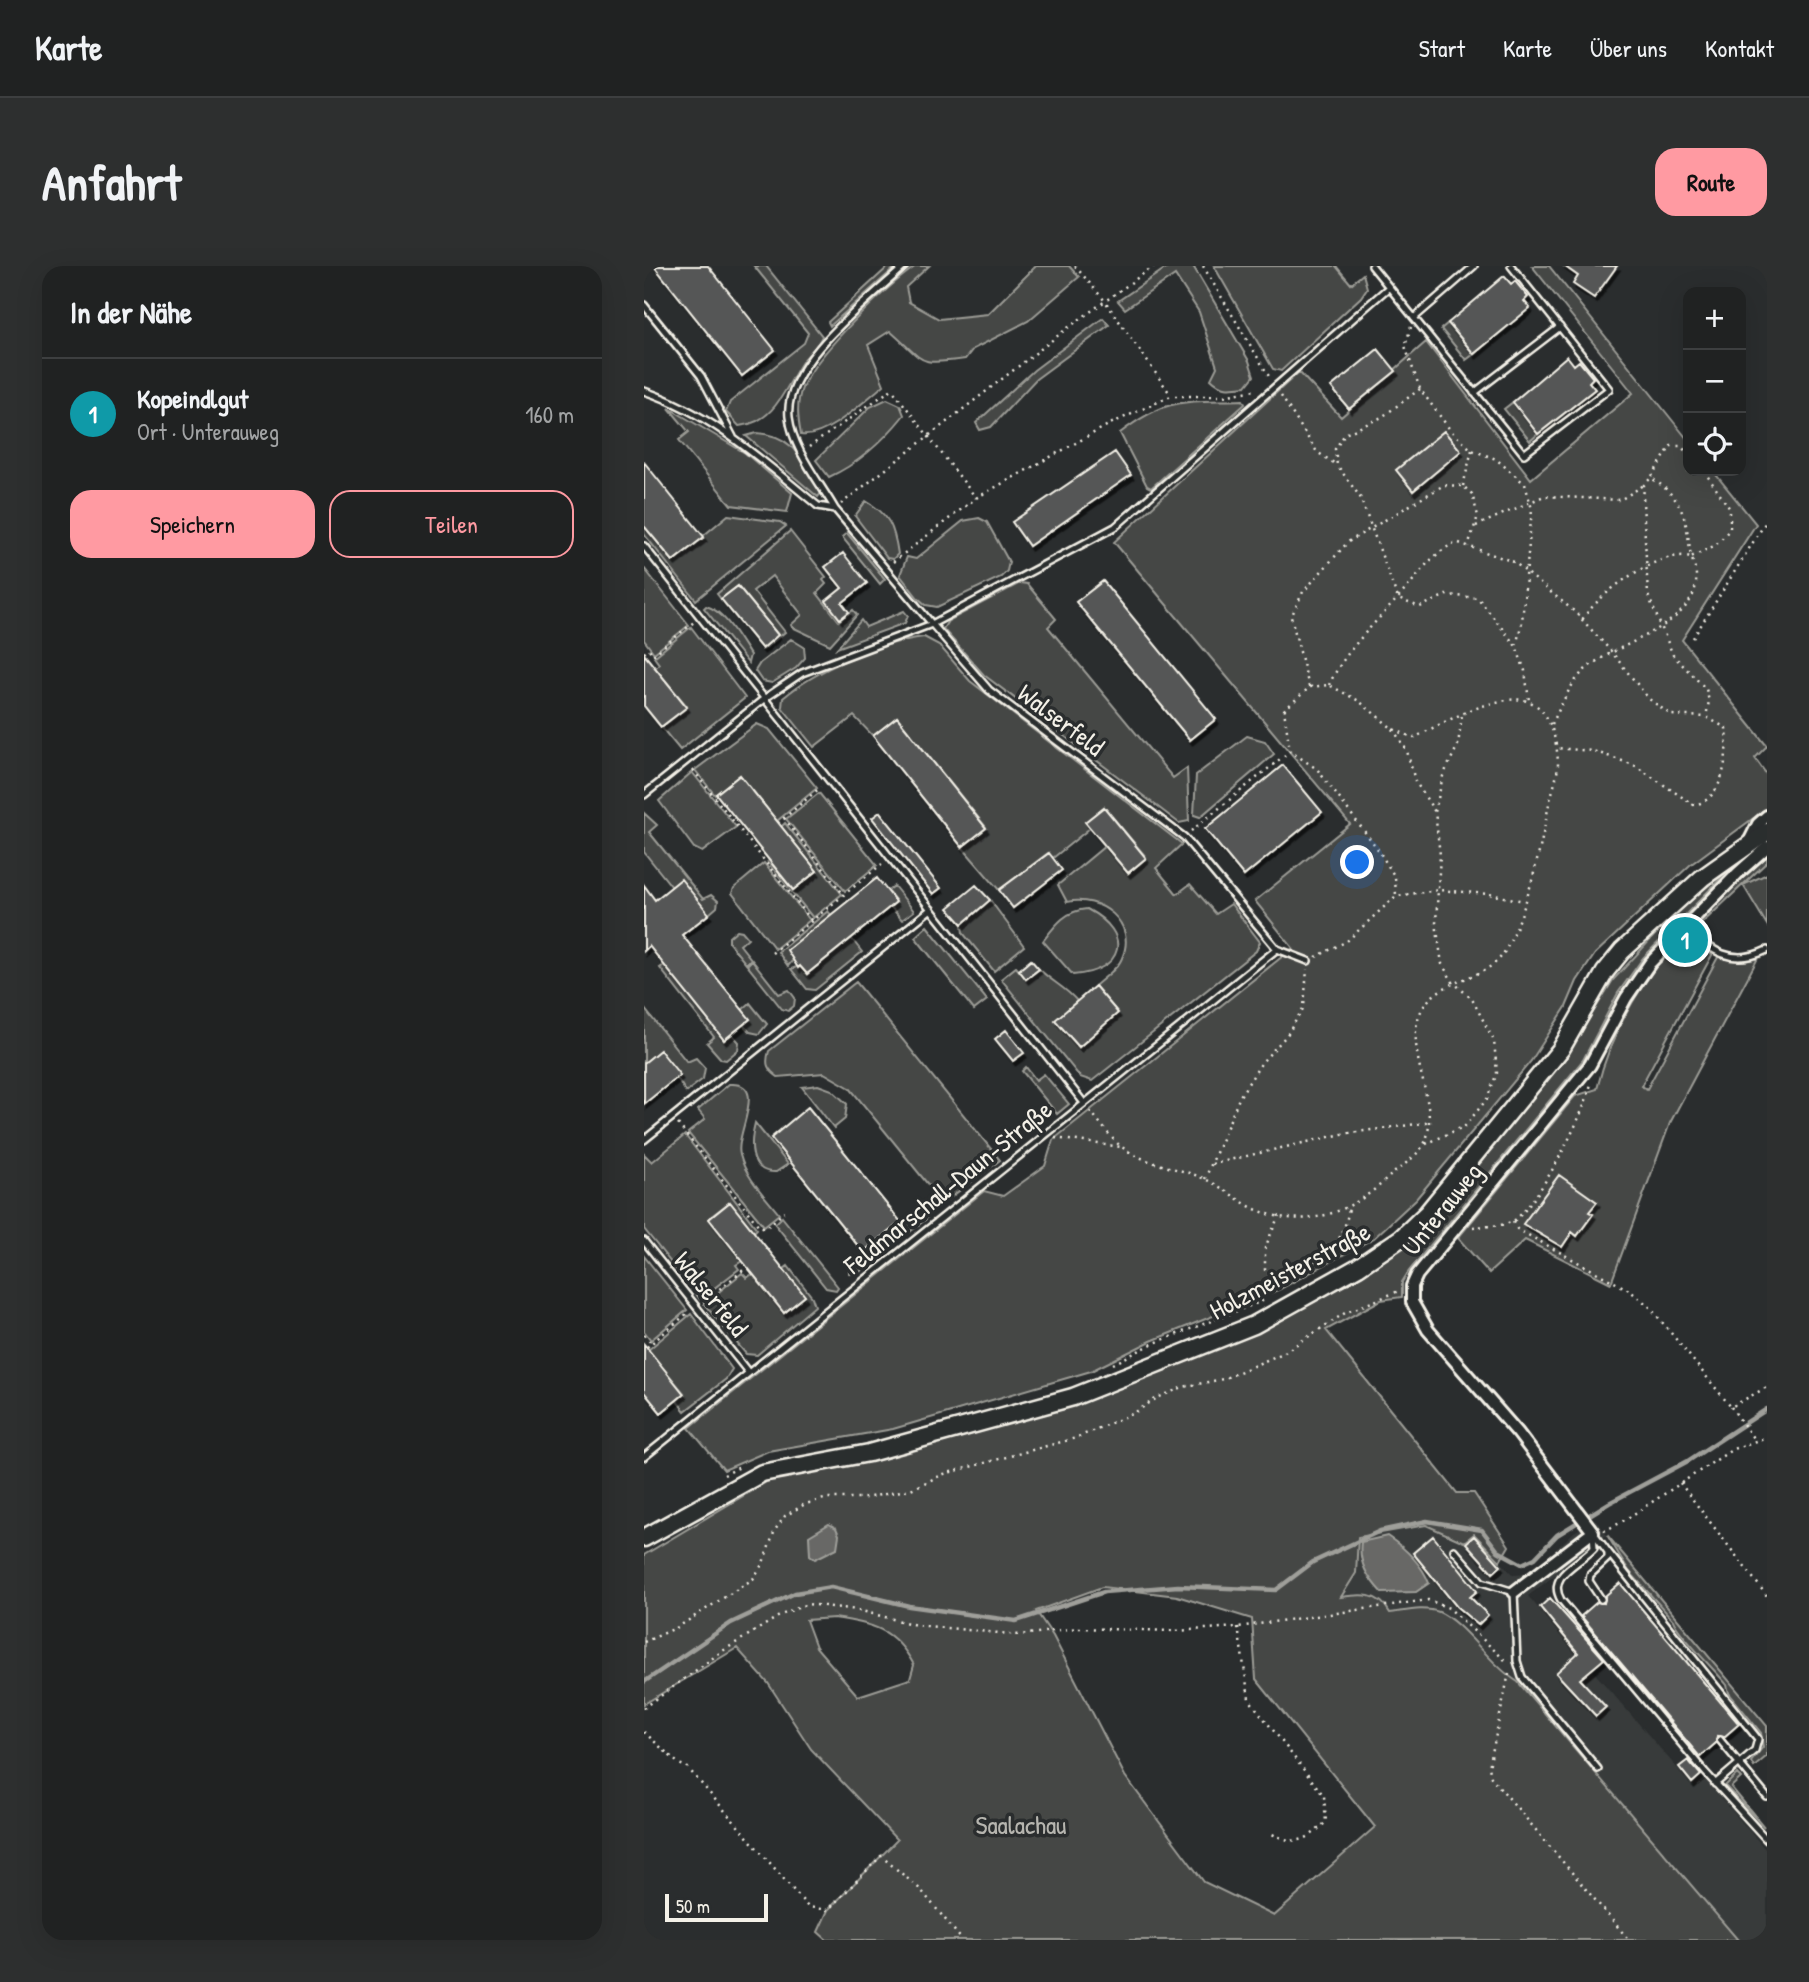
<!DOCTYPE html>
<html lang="de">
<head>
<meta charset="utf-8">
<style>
  :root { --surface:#202222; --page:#2d2f2f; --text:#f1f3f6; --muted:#a2a4a5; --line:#3d3f40; --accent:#ff9aa2 }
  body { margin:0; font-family:"Patrick Hand",sans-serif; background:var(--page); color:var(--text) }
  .controls { position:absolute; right:21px; top:21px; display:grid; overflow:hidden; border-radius:14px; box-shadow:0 7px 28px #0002 }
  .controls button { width:63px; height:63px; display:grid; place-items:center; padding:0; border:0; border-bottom:2px solid var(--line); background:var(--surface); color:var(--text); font:35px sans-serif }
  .scale { position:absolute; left:21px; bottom:18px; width:103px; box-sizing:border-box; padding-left:7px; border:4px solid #f4f1e8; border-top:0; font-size:19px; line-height:24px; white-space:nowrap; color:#f4f1e8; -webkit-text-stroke:5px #2a2d2e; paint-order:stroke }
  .you { position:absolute; left:714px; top:597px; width:24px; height:24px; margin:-18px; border:5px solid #fff; border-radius:50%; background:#1a73e8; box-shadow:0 0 0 10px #1a73e833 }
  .badge { display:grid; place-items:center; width:46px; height:46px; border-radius:50%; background:var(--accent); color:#fff; font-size:23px; font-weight:700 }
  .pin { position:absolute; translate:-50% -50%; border:4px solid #fff; box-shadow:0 2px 7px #0006 }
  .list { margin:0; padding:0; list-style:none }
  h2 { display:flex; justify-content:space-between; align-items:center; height:91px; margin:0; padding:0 28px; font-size:30px }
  h2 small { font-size:23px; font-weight:400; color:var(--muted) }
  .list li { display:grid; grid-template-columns:46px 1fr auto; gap:21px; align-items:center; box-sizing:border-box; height:112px; padding:0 28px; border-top:2px solid var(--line) }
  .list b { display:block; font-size:26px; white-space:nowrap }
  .list p { margin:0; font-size:23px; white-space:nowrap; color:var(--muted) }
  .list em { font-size:23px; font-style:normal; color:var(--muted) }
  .actions { display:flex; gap:14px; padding:21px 28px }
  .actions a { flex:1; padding:16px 0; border:2px solid var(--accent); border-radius:21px; text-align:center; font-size:24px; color:var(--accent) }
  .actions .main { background:var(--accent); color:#111 }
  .icon { flex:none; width:38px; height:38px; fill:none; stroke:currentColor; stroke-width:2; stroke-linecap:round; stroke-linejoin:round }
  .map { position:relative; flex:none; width:1123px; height:1674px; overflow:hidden; border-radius:21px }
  header { display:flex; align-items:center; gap:42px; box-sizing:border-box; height:98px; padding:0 35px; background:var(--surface); border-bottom:2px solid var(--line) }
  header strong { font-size:33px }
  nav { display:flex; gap:38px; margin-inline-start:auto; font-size:24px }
  .intro { display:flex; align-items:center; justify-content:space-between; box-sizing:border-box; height:168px; padding:0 42px }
  h1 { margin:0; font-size:49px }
  .button { padding:18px 32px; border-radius:21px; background:var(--accent); color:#111; font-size:24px; font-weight:700 }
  main { display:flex; gap:42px; padding:0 42px }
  aside { flex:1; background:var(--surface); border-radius:21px; box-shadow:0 7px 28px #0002 }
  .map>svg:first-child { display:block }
</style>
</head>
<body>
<header>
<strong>Karte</strong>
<nav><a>Start</a><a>Karte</a><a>Über uns</a><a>Kontakt</a></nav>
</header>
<div class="intro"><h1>Anfahrt</h1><a class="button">Route</a></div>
<main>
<aside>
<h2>In der Nähe<small></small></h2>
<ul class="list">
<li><span class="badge" style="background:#0f9aa8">1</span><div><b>Kopeindlgut</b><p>Ort · Unterauweg</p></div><em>160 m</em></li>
</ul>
<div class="actions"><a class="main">Speichern</a><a>Teilen</a></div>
</aside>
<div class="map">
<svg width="1123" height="1674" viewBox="0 0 1123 1674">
  <defs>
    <filter id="shadow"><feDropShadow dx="2.5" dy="4.5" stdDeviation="0" flood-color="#0009"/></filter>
  </defs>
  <rect width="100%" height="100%" fill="#2a2d2e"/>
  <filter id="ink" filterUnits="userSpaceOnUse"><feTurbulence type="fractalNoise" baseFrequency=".0143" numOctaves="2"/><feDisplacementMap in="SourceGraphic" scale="14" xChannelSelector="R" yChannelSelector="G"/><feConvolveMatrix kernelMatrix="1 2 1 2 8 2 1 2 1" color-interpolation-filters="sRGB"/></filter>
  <g filter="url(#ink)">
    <path fill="#373a3a" d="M952,1254L963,1269L884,1330L1047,1518L1058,1510L1123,1585V1674H1094L874,1416L857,1405L811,1358L795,1346L776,1343L746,1347L696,1331L712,1307L714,1271L782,1259L820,1276L830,1267L869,1309L886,1308L930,1266Z"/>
    <path fill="#444645" stroke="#9c9c96" stroke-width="2" fill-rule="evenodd" d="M110,0H122L178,70C174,80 165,87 158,96C141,122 131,157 95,160L82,146L86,136L160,77L164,67Z
      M245,0H253L186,60L184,56Z
      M272,0H285L262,21L265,36L295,53L344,48L392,0H425L435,11L384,55L329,83L321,93C271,100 282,96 246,65L224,79L240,119C220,135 182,173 157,169C154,153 152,138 158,122C172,88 242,21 272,0Z
      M525,0H549L605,95L610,110L602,120C587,122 578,124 567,113L573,101L555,46L531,9L481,43L474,35Z
      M570,0H692L707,18L719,8L723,22L717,31L637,105L629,103Z
      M888,0H905L1044,174V205H1069L1112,258L1038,374L1123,480L1111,492L1123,509V542L1046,599L951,688L933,715L922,741L887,795L772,933L730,972L636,1023L507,1075L447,1105L249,1163L124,1185L80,1204L45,1162L340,925L359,930L401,900L409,874L649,682L611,635L706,558L470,276L655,106L697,151L782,76L887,213L989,127Z
      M459,52L465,59L392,113L347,161L336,164L332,157L390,104Z
      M804,57L830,88L822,94L797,63Z
      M243,133L256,139L260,149C240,174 214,198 185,211L172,194L226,141Z
      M599,134L601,138L507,222L503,220L476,167C524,130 542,136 599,134Z
      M869,136L894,168L886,175L860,143Z
      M25,142L101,187L148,227L143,246L87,239L35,174L45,166Z
      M113,167C154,170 156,196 177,227L174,231L102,170Z
      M222,235C246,249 250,261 254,288L249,293L243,292L211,250Z
      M84,249L136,256L142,260L52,334L0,268V260L29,295Z
      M335,252L343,256L365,296L363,305L357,311L293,341L282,339L274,332L256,309L263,291L272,293L319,255Z
      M146,265L182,311L179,314L182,318L173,327L195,355L209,344L213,349L186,379L148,361L147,359L158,349L128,310L109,325L141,366L119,384L134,369L94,320L77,333L73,328Z
      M203,267L241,313L236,318L198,271Z
      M0,302L45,359L10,387L0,374Z
      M376,317L383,318L412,353L404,361L529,512L543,502L545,555L535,557L340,409L299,363L304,355Z
      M62,340C81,345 96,374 106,389L104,397L60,342Z
      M260,345L264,350L261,357L193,382L217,354L222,361Z
      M47,361L101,432L36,484L17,461L43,440L11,402L15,398L10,391Z
      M280,371L295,379L326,415L538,578L512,602L533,628L546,618L572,648L587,638L616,676L612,685L448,815L436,811L357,713L372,701L382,713L395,703C408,716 421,721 433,735L412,754L435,781L474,747L451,720C459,712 474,703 478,692C494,657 456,628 423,636L414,619L461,580L484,607L502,591L460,541L442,556L446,562L409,592L404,587L355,624L318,581L342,561L253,451L229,470L210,450L170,481L138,441L139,432C173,403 235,377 280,371Z
      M147,373L160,381L161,392L152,402L128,417L118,415L111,405L116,397Z
      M113,458L125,463L173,522L133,555L96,509L71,529L51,504Z
      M603,470L621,475L630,488L556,551L550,549L552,509Z
      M48,506L92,561L58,586L50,582L15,535Z
      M175,527L233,599L201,625L142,553Z
      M0,547L13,559L5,566L59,633L67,629L74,635L73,641L65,648L28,621L0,586Z
      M141,557L198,628L169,652L123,595L149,624L173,605L137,561Z
      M1123,587V596L1055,660L1051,656Z
      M120,597L166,654L131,683L88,627L90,622Z
      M1088,601L999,692L974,727L939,794L765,1005L758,1016V1031L737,1034L682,1064L813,1227H830L865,1280L856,1295L830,1268L820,1276L782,1259L714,1271L712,1307L697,1331C717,1328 735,1326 746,1347C762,1345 780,1340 795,1346C820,1357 846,1399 874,1416L1094,1674H183L174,1666L184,1644L253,1574L167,1483L124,1417L93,1382L0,1438V1289L129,1212L425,1141L614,1066L719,1009L763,978L790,953L921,792L969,714L1035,643ZM458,1321L533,1330L608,1353L612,1413L731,1561L630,1650L560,1616L481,1510L409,1370L392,1345ZM190,1352C229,1358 250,1362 270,1399L266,1413L214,1430L172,1381L162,1354Z
      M1123,608V659L1099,619Z
      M250,620L270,645L258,654L246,640L252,635L244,625Z
      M346,634L380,680L350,705L319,667L318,658Z
      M443,643C490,668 480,705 429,709L399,675C412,658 421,645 443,643Z
      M184,645L187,649L144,700L134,686Z
      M283,660L343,734L330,744L271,671Z
      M93,664L98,665L104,672L96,679L107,693L102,698L85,677V671Z
      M1038,669L1068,689L997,820L1003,823L1074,691L1099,695L1114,692L1026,857L967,1017L881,974L845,1007L814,972L931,830L953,823C967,764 998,714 1038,669Z
      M207,672L218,686L171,724L163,723L147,703L156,700L163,708Z
      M108,694L135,728L145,724L151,732L150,740L144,745L138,743L103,699Z
      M20,699L81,773L88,768L95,776L94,784L82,794L77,793L63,777L70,771L16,702Z
      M212,716L356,894L299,937L206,822L180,807L134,811C123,803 121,798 125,785Z
      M106,737L123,758L115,768L106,766L99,759L106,753L98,744Z
      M0,742L43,796L52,792L61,802L59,813L42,826L16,785L0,797Z
      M382,801L392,814L400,808L425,838L413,848L378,805Z
      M85,818C126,815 90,868 96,889C102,912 121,930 135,948L120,960L44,867L61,853L54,844Z
      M174,819L188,824L203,838L201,853L190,862L158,821Z
      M111,857L144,898L132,906C104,907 106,877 111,857Z
      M41,869L113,963L110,966L86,936L65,952L98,995L92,999L95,1003L56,1033L0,963V888L8,896Z
      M278,942L284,949L282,953L213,1008L205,1007V999Z
      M138,951L194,1021L192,1024L182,1022L131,958Z
      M0,990L43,1044L7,1074L0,1065Z
      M144,1000L168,1031L171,1040L113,1089L102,1088L60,1038L98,1007L103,1012L108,1008L140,1047L161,1030L140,1003Z
      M47,1048L88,1103L82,1113L41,1145L32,1134L40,1127L4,1084Z
      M963,1269L1123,1460V1490L1110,1501L1107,1496L1119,1481L1117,1467L1085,1427L1083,1419C1071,1404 1033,1367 1029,1354L985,1305Z
      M1093,1508L1097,1512L1087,1521L1120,1561L1081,1520Z"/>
    <path fill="#676866" stroke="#9f9f9a" stroke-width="2" d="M185,1258L192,1262L195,1269L193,1282L171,1293L166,1289L165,1270Z
      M743,1270C761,1282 777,1296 785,1317L772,1326L738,1327C724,1312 714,1297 717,1276Z"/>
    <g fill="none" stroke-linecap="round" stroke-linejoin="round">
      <path stroke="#9f9f9a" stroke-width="4.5" d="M0,1416L87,1357L151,1327L187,1321L265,1340L372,1355L460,1326L534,1320L632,1324L669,1296L736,1265L783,1255L838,1264L854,1285L878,1298L891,1292L913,1269L965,1237L1044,1195L1123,1143"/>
    </g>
    <path fill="#555756" stroke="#f4f1e8" stroke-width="2" filter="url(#shadow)" d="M10,0H64L131,84L98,110Z
      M920,0H973L950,32L929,18L934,10Z
      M860,10L867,18L871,15L884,31L880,35L886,42L830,88L804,57Z
      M734,83L752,105L705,143L687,121Z
      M923,90L930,99L935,95L949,112L945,116L951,123L894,168L869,136Z
      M800,165L817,185L769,225L752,204Z
      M471,186L487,209L385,280L368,256Z
      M0,196L60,271L29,295L0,260Z
      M199,287L223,317L198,337L205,346L196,353L182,335L198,322L181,301Z
      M459,315L572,453L546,474L432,336Z
      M94,320L134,369L118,383L77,333Z
      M0,388L43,441L17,461L0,440Z
      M253,451L342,562L318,581L229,470Z
      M639,499L678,546L600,610L561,563Z
      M96,509L173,605L149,624L72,528Z
      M460,541L502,592L484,607L441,556Z
      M236,546L297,622L289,628L228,552Z
      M405,587L418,604L369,642L355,624Z
      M233,612L252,636L163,708L156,700L154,702L143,684Z
      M37,613L65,648L38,669L106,753L80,774L5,680L0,685V619L11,634Z
      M332,619L346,634L318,658L304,642Z
      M387,694L395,703L382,713L375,704Z
      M451,720L474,747L435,781L411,754Z
      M362,764L380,787L369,795L351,773Z
      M16,784L36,809L0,838V797Z
      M164,841L257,956L219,986L127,872Z
      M915,909L953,936L945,946L949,948L933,970L928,966L918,981L879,958Z
      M86,936L161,1030L140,1047L65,953Z
      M0,1078L40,1128L17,1147L0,1126Z
      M789,1270L833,1325L826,1331L844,1349L834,1359L813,1341L769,1287Z
      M830,1270L857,1300L849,1307L822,1277Z
      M976,1317L1095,1458L1080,1471L1073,1470L1072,1477L1056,1491L937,1350L953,1336L960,1337L961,1330Z
      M906,1332L960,1393L936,1413L962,1441L952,1450L912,1407L934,1387L896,1341Z
      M1044,1494L1057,1509L1048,1517L1035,1501Z"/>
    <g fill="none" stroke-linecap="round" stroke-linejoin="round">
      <g stroke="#f4f1e8" stroke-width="10">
        <path id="lane" d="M745,21L880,188L965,123L867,0
          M0,39L57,110L89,171
          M770,52L830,0
          M0,125C67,147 120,196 174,240L191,243L288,358L471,261L745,21L728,0
          M830,127L916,61
          M191,243C175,215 149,184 145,151C139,98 226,33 261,0
          M0,280L440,837
          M0,529L121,432L158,407L288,358L345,424L540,571L633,683L664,695
          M1042,660C1066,685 1088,701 1123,684
          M0,874L287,643
          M0,975L104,1106
          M0,1191L633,683
          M810,1284L838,1316L870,1326L873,1395L878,1411L954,1503
          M964,1286L1114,1473L1111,1484L1071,1518
          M957,1333L945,1315L946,1309L964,1292V1286L949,1266L950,1282C936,1298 902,1309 917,1334L1061,1506L1123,1574
          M1076,1474L1123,1531"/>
      </g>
      <g stroke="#f4f1e8" stroke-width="16">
        <path id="street" d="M1104,578L1114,558L1123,550
          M870,1326L949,1266L874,1167L784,1064L768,1036V1020L773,1009L946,799L982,732L1006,697L1094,607L1123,581"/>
      </g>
      <g stroke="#f4f1e8" stroke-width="21">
        <path id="secondary" d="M0,1272L118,1207L225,1187L429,1131L610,1059L714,1001L757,972L783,947L917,783L961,706L978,685L1058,612L1123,566"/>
      </g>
      <path stroke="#f4f1e8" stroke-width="2.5" stroke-dasharray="2 5" stroke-linecap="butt" d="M431,0L461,35L527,129
        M559,0L626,112
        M767,61L761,80L776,123L807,165L828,184L852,193L881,218L888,243L878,356L872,380L881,405L885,435
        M776,123L738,151L701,168L691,183L693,199L716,231L754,333L776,341L802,329L834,332L872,380
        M637,130L673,186L693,199
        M165,181L248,123L332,232
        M1060,205L1086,243V263L1072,279L1047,291C1042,254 1041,233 1007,212L1000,219L999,236L1004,329L1029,389L1062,423L1065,435L1062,451
        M1008,210L1027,180H1037L1044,188
        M819,220L828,184
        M197,238L425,61L510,0
        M832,260L900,230L976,234L1000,219
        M249,296L332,232L466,158L527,130H579L611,124
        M1049,372L1123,254
        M0,387L5,383L9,389L50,356
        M685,419C700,386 729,359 753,333C775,310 782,292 812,276L870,296L931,346L966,384L1005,433L1027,449L1062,451L1082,462C1084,489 1081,533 1050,539L990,499L949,485L911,482
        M665,421L647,351L659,326L704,276L800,219L819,220L828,228L834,250L824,280
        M908,458C917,440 926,417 942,403C976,373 1076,356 1047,291C1016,282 954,328 938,354
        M749,463L763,485L771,515L791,546
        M49,504L168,655
        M140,552L200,629
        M134,557L177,521
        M547,565L646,485L673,503L733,582L751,611L752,630
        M128,687L238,598
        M672,691L703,675L752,630L795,624L845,628L880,635
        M446,845C456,856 466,872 478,881C502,899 534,901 561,913C579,921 594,935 611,943C661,965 707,947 745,911C756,901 777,888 782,874C796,834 755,778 780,740C800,710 844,715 861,685C884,644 896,584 905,538C908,526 914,510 914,497C913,476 907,442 883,435C854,426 796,458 770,472L749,463L715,435L685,419L666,421L640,444L646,485
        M34,858L115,960L122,962L140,946
        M411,872L477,881
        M782,878L821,860L843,833L853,807L850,775L828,733L809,716L798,698L792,657L796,589L791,546L799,510L814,479L818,449
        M568,898L698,868L788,856
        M561,913L596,830L618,796L643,769L660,741L663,703
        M635,949L621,982V1004L634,1011C674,998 699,985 705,941
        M869,956L873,963L985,1024L1005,1040L1087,1141L1123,1121
        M829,961C840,960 855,961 867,956C890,947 945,841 947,816
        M59,1036L103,1001
        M0,1069L7,1077
        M3,1081L45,1046
        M469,1098L508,1078L621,1034
        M1087,1141L1109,1172
        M80,1209L96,1201
        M1036,1217L1123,1330
        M960,1265L976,1257L1089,1183L1123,1171
        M594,1361L605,1433L680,1530L682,1556C662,1575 654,1580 628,1568
        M0,1376L34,1361L109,1313L119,1297L131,1264L141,1250L161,1238L184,1232H221L267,1223L300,1208L432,1172L490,1147L513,1132L539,1121L579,1113L639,1087L701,1047L757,1024
        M865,1407L845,1501L847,1511L985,1674
        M0,1442L77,1386L137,1349L163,1338L214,1344L272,1359L376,1369L433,1362L530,1365L594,1361L784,1334L805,1342L862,1395
        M0,1466L35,1498L43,1501L164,1641L184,1644L237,1590L277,1624L318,1674"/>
      <use href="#lane" stroke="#2a2d2e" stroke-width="5"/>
      <use href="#street" stroke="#2a2d2e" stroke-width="10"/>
      <use href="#secondary" stroke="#2a2d2e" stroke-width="16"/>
    </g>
  </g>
  <g text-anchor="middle" stroke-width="7" stroke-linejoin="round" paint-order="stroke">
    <g font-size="26" fill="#f4f1e8" stroke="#2a2d2e">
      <text transform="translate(417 454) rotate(37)" y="9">Walserfeld</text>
      <text transform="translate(304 921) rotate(-39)" y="9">Feldmarschall-Daun-Straße</text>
      <text transform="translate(798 943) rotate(-51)" y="9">Unterauweg</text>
      <text transform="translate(646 1005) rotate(-28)" y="9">Holzmeisterstraße</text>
      <text transform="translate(67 1028) rotate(51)" y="9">Walserfeld</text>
    </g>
    <g font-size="26" fill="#b6b5af" stroke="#2a2d2e">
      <text x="377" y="1568">Saalachau</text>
    </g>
  </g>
</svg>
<div class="controls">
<button>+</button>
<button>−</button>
<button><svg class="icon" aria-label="locate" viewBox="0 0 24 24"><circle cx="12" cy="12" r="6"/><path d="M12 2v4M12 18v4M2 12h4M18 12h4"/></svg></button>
</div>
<div class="scale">50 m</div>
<div class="you"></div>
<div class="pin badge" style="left:1041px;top:674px;background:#0f9aa8">1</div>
</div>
</main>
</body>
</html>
